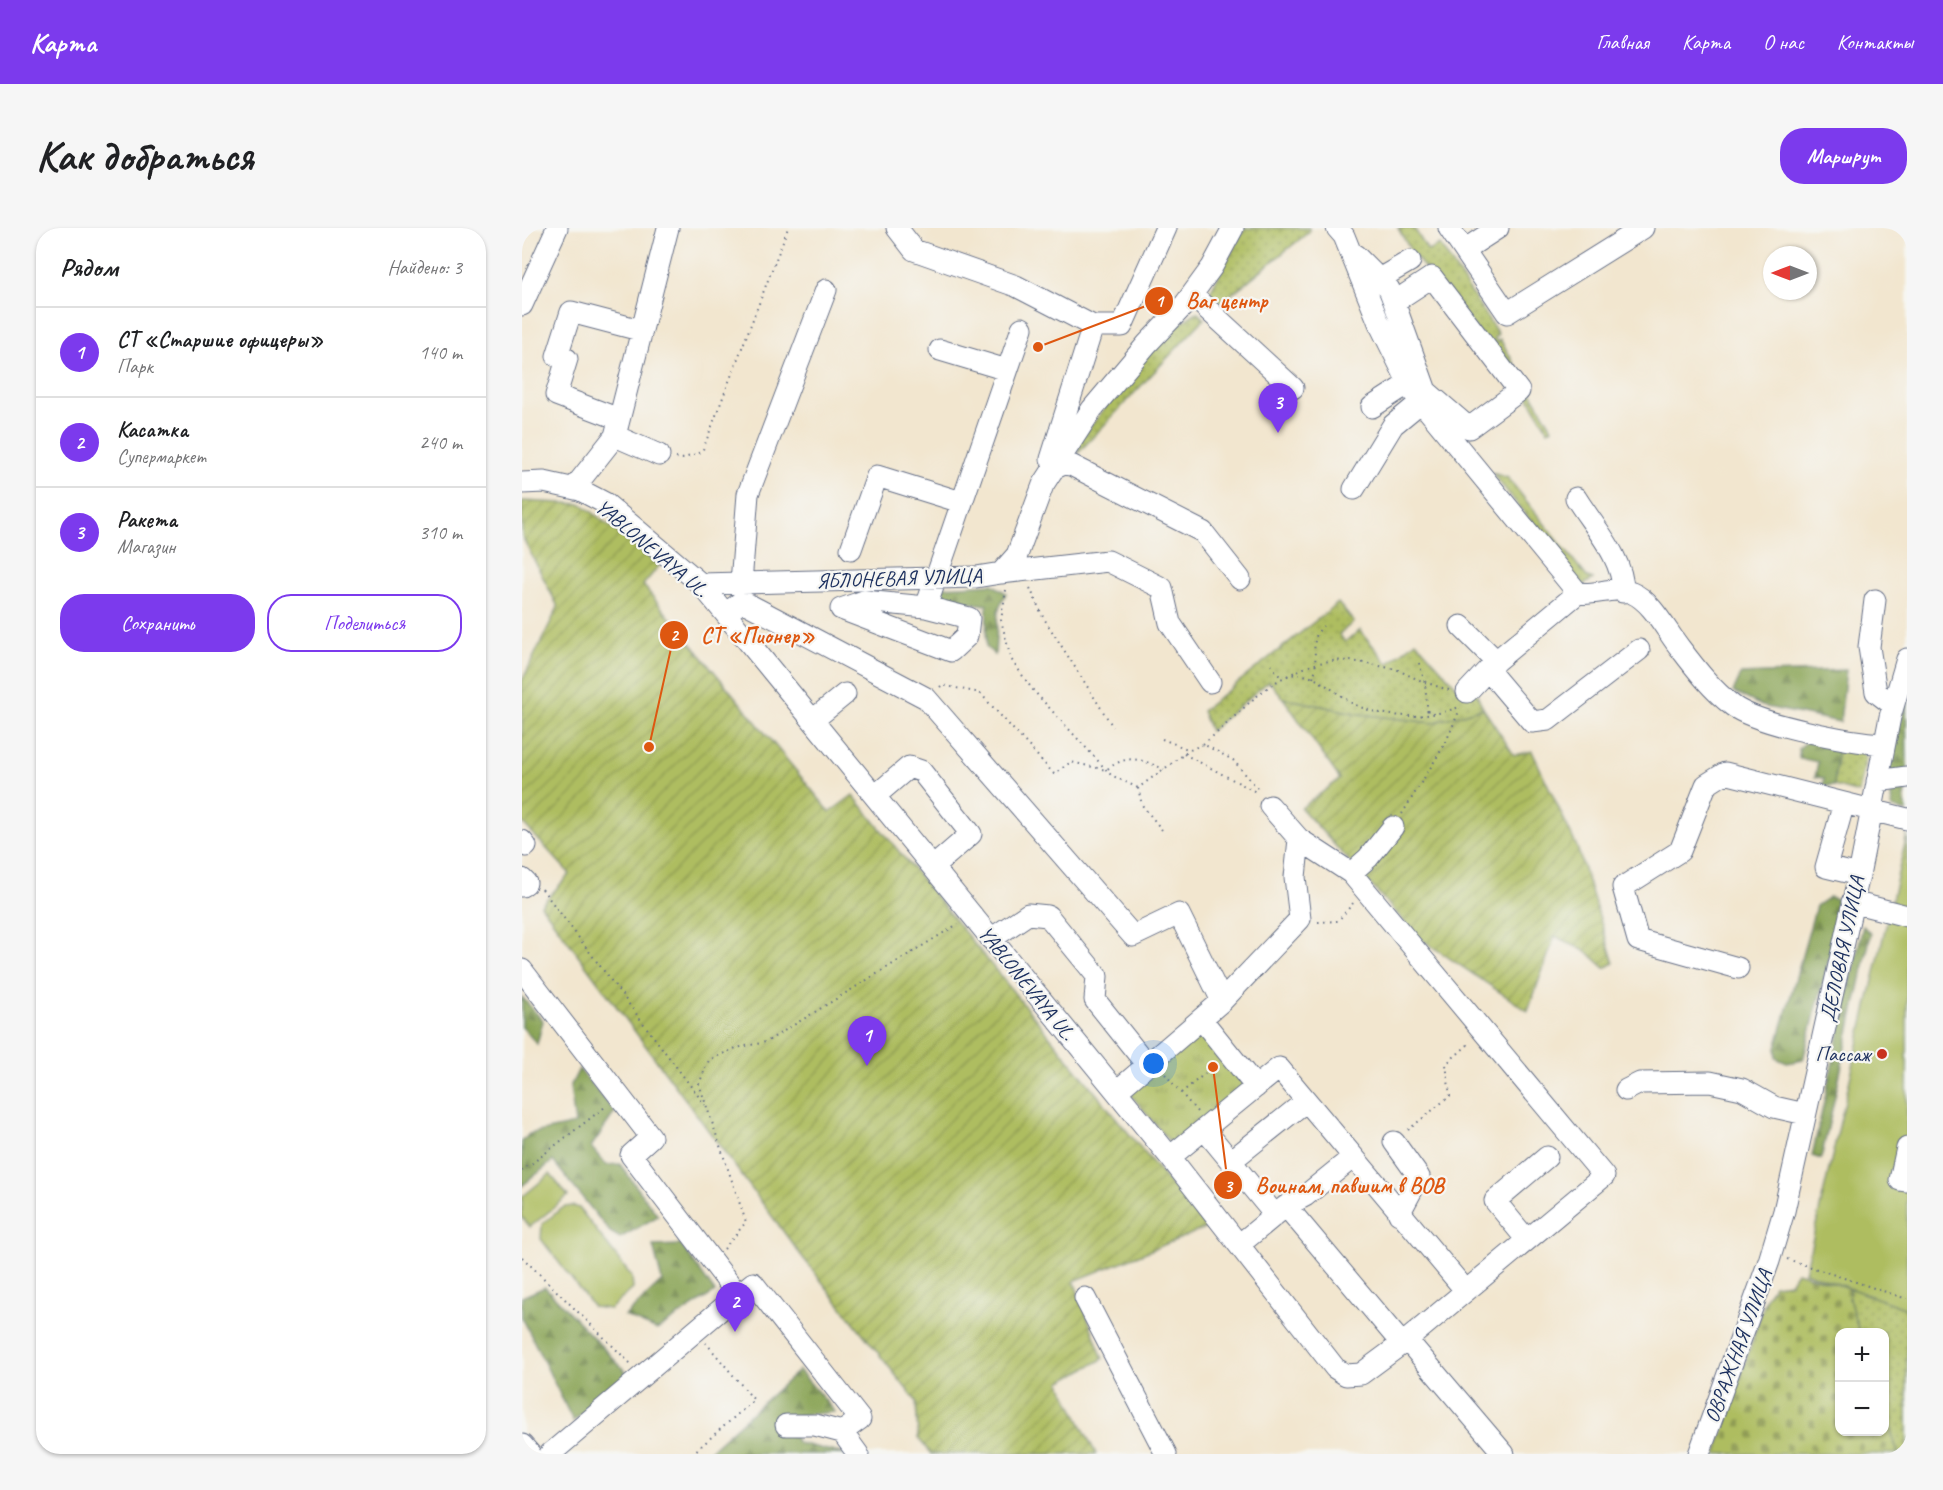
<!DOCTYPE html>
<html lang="ru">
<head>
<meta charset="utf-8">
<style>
  :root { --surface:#fff; --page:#f6f6f6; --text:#202124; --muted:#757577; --line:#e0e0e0; --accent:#7c3aed }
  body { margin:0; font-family:Caveat,sans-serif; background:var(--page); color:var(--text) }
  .controls { position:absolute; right:18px; bottom:18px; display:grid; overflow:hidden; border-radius:12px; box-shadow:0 2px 4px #0004 }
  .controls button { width:54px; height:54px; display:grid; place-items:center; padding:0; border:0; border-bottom:2px solid var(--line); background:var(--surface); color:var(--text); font:30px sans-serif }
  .compass { position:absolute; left:1241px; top:18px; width:54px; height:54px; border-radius:50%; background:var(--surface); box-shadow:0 2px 4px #0004; rotate:270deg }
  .you { position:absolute; left:632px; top:836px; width:21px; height:21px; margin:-15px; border:4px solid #fff; border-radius:50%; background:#1a73e8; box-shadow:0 0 0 9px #1a73e833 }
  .badge { display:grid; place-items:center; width:39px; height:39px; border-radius:50%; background:var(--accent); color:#fff; font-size:20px; font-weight:700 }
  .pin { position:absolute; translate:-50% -50px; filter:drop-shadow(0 2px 3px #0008) }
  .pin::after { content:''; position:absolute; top:32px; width:21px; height:18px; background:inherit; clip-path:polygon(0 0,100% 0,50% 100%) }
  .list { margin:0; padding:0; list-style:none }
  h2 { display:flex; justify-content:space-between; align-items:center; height:78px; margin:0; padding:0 24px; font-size:26px }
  h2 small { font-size:20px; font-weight:400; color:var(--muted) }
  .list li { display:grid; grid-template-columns:39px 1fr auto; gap:18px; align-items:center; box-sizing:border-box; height:90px; padding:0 24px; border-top:2px solid var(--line) }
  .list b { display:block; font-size:22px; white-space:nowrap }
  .list p { margin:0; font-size:20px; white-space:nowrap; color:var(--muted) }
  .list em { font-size:20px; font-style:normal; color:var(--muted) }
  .actions { display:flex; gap:12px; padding:18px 24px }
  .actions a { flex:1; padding:14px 0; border:2px solid var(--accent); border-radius:24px; text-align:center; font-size:21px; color:var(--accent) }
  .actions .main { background:var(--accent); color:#fff }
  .map { position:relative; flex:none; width:1385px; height:1226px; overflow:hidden; border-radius:24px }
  header { display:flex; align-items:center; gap:36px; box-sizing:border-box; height:84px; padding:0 30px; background:var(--accent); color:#fff }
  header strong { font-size:28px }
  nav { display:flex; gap:33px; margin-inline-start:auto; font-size:21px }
  .intro { display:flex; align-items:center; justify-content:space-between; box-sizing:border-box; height:144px; padding:0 36px }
  h1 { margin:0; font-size:42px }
  .button { padding:15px 27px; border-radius:24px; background:var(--accent); color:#fff; font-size:21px; font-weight:700 }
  main { display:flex; gap:36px; padding:0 36px }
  aside { flex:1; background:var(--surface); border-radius:24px; box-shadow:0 2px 4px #0004 }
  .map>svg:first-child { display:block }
</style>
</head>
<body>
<header>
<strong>Карта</strong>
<nav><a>Главная</a><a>Карта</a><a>О нас</a><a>Контакты</a></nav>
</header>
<div class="intro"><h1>Как добраться</h1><a class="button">Маршрут</a></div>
<main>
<aside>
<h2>Рядом<small>Найдено: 3</small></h2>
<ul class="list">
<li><span class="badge">1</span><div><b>СТ «Старшие офицеры»</b><p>Парк</p></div><em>140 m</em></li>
<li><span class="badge">2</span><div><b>Касатка</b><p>Супермаркет</p></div><em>240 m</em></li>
<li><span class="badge">3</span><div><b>Ракета</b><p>Магазин</p></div><em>310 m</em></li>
</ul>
<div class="actions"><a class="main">Сохранить</a><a>Поделиться</a></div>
</aside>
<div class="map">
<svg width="1385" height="1226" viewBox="0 0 1385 1226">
  <defs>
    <pattern id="grass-dots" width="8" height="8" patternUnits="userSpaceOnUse" patternTransform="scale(1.5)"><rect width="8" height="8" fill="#aebd60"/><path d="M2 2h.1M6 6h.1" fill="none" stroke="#8d9a52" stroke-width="1.8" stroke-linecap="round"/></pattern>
    <pattern id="forest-firs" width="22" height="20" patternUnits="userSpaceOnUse" patternTransform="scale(1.5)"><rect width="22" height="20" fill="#8aa456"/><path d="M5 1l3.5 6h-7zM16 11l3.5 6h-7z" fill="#70864a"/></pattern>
    <pattern id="cemetery-stones" width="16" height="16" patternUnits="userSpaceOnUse" patternTransform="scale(1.5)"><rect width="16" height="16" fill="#aebd60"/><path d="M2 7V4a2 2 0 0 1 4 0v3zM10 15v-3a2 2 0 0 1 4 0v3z" fill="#8d9a52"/></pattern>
    <pattern id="park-tufts" width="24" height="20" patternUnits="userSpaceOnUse" patternTransform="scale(1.5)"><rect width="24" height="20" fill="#aebd60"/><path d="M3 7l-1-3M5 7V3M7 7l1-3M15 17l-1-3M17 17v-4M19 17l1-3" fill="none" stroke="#8d9a52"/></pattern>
    <pattern id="garden-furrows" width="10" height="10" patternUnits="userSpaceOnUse" patternTransform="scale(1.5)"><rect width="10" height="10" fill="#aebd60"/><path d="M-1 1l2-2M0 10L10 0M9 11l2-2" fill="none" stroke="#8d9a52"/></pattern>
  </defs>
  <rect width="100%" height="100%" fill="#f6f6f2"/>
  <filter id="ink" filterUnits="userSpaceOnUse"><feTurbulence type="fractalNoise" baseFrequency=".0167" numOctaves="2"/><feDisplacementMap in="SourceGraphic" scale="12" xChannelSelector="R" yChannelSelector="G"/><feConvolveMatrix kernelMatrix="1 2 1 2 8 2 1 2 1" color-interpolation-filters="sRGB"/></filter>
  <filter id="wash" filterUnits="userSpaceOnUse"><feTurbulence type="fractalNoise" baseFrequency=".008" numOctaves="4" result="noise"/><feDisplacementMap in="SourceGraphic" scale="24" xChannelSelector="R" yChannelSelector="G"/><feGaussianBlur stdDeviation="1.35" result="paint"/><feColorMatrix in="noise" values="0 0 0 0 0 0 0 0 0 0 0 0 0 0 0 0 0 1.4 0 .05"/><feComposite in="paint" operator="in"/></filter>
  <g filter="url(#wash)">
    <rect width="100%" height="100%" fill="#f2e6cf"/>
    <path fill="url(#grass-dots)" stroke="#64765f" stroke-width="1.5" d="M723,0H787V4L701,73L689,75L685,69Z
      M876,0H892L906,23L918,17L976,106L972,110L975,114L978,111L1030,200L1026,203L996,151L890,25Z
      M675,84L682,91L556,225L558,212C592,170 630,112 675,84Z
      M970,245L986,250L1065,349L1071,351L1061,357Z
      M816,375L832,394L817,406L823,414L838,402L866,436L894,413L935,459L954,464L961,480L910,495L837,486L761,470L747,453L688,503L680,483Z
      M1316,517L1339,523L1344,530L1337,565L1312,558L1313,532Z
      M1327,1060L1385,1081V1226H1376L1363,1183L1362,1104H1337L1327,1071Z"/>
    <path fill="url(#forest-firs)" stroke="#526a5a" stroke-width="1.5" d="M470,356L484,365L476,383L473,427L464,419L465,377L417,371L422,359Z
      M1324,442L1318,494L1240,478L1211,464L1219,446Z
      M1384,475L1385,555L1382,569L1385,584L1370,580L1366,531Z
      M1288,511L1316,517L1312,558H1301L1302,550L1293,549L1296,534L1277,530V520Z
      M1307,669L1322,673L1281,832L1265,835L1254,830V820L1294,678Z
      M1341,698L1349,706L1299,931L1290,928Z
      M0,769L21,793L15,816L0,799Z
      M57,841L93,884L69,919L84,937L98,936L136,988L98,1010L88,1004L31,933L0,958V914L7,906L53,896L48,859Z
      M159,1017L193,1064L135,1102L103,1088L140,1053L131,1018Z
      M23,1059L107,1147L51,1193L0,1089V1069Z
      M277,1142L313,1184L260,1189L276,1215L323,1226H184Z"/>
    <path fill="url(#cemetery-stones)" stroke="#64765f" stroke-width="1.5" d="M1275,1044L1327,1060V1071L1337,1104H1318V1204H1362L1363,1183L1376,1226H1194L1245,1067L1252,1057L1268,1055Z"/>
    <path fill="url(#park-tufts)" stroke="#64765f" stroke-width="1.5" d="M678,800L726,860L650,917L605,862Z"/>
    <path fill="url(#garden-furrows)" stroke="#64765f" stroke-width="1.5" d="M0,273L60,276L137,338L121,357L308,584L331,567L684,1000L552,1053L581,1131L538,1154L574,1226H409L396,1210L394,1173L278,1026L19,677L48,646L0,594V453L36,379L0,308Z
      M761,470L837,486L910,495L961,480L992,527L1010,523L1055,619L1092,735L1083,740L1065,724L1033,708L1006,783L896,709L779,580L818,551Z"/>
    <path fill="#aebd60" stroke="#64765f" stroke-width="1.5" d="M1385,607V1081L1283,1044Z
      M28,946L46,968L8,999L0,989V969Z
      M51,978L57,980L110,1049L111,1061L88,1081L71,1079L19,1011L20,996L42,979Z"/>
  </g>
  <g filter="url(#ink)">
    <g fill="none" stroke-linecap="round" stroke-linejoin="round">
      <g stroke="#666f86" stroke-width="23">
        <path id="minor" d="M375,0L392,22L494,58L571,98H600L644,0
          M815,0L822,8L857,95L891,164L1056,365C1075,368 1091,357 1110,365C1130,373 1145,404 1158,420C1174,441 1190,462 1211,478C1237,497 1329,514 1362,516
          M927,0L985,85L1121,0
          M942,22L976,0
          M833,27L867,61L872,74L904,163L947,200L997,163L910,49L872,74
          M857,51L888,33
          M670,67L771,160
          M0,77L35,0
          M418,122L485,142
          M850,179L887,155
          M97,191L34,167L45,131L35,128L49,84L118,102
          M93,208L137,227
          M529,231L571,98
          M531,241L542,236L549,237L681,304L718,351
          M0,255L22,254L58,262L83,275L179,356L648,929L813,1140L824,1147L839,1146L885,1112L982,1226
          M52,260L93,208L146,0
          M832,261L871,197L899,174
          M1054,270C1071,298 1102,330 1101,364
          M329,321L355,248L439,274
          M479,345L586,333L640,360L648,395L688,454
          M219,355L226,266L304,62
          M179,356L454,349L479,345L495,327L521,257L570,181L625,116L663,76L690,39L711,0
          M1353,372L1347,419L1354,464L1371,477
          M342,373L404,379L447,390L445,408L429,423L319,381Z
          M404,379L500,100
          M204,386L220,373L404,470L611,708L657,686L700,773
          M939,398L974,433L1056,365
          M966,442L1010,494L1026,492L1117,422
          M945,464L974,433
          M291,492L323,466
          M1355,553L1385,549
          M353,568L387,539L399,543L449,606L411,639
          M1322,575L1304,639L1337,647
          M0,613L4,618
          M829,645L846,630L871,599
          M0,651L4,655L0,658
          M1330,674L1385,688
          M469,711L506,686L526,688L575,748L573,772L625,837
          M1216,740L1116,712L1101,659L1158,623L1184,557L1203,545L1385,591
          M0,742L129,909L109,927L216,1067L231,1055L338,1191L320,1204L336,1226
          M680,792L734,859
          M1104,862L1118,855L1188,854L1220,861L1252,879L1283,886
          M595,863L700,773L778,691L773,649L777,611L748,578
          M683,902L753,987
          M872,914L897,949L877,986
          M1385,920L1378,952L1385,953
          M648,929L757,840L944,1063
          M709,933L784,873
          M764,978L783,968L830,930
          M1005,1012L973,973L1025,929
          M718,1016L764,978L875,1110L885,1112L1082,948L829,645L777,611
          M563,1070L644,1226
          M264,1197H293L320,1204
          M0,1217L8,1226
          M28,1226L216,1067
          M1177,1226L1247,1033L1262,983L1337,647L1368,489L1385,431"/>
      </g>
      <path stroke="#666f86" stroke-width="2" stroke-dasharray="1.5 4.5" stroke-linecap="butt" d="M154,230L160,231L180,224L266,0
        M508,360L521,389L591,499
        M484,362L479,392L489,431L510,461L589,547L616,560
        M897,435L903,455L906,488
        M749,437L760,451
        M765,448C801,429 819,430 858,438C865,440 874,440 880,444C896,452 910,457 927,462
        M791,450C799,430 784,415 801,398
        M418,459L420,457L458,465L532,546L549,534L584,542C607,525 617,531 642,541
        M640,511L668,522
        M681,516C707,497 735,462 763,449C791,437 815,470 838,479C870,491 905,491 937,479
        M662,526L736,565
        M880,586L923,516L938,481
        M640,602L620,577L616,560L668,522L681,516L711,532L738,563
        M20,661L183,877
        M796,694L816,693L832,674
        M643,846L676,885
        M659,865L691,839
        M886,902L928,868L924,836L948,815
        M0,943L83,879
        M202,1021L224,994L177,856L187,832L214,820L244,814L436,696
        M0,1029L109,1136
        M1265,1031L1385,1071
        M170,1226L232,1172L184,1115"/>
      <use href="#minor" stroke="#fff" stroke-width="21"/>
    </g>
  </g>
  <circle fill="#c8321e" stroke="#f6f6f2" stroke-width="2" cx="1360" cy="826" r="6"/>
  <g text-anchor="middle" stroke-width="4.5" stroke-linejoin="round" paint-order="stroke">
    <g font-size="21" fill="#1b2f5e" stroke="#f6f6f2">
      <text transform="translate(130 320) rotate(40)" y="7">YABLONEVAYA UL.</text>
      <text transform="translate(377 350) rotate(-2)" y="7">ЯБЛОНЕВАЯ УЛИЦА</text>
      <text transform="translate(1320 721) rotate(-78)" y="7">ДЕЛОВАЯ УЛИЦА</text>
      <text transform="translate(505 755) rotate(51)" y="7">YABLONEVAYA UL.</text>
      <text transform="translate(1216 1118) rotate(-70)" y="7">ОВРАЖНАЯ УЛИЦА</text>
    </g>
    <g font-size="21" fill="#1b2f5e" stroke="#f6f6f2" text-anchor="end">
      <text x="1348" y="833">Пассаж</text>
    </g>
  </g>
  <path fill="none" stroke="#de5710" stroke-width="2" d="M516 119L637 73M127 519L152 407M691 839L706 957"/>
  <g fill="#de5710" stroke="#f6f6f2" stroke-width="2">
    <circle cx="516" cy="119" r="6"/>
    <circle cx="127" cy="519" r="6"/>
    <circle cx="691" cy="839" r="6"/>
    <circle cx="637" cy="73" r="15"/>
    <circle cx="152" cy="407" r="15"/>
    <circle cx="706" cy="957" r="15"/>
  </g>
  <g font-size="18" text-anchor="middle" font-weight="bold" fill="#fff">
    <text x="637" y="79">1</text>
    <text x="152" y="413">2</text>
    <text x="706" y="964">3</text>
  </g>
  <g font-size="22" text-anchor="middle" font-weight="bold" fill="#de5710" stroke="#f6f6f2" stroke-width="4.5" stroke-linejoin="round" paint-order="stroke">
    <text x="705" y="80">Ваг центр</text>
    <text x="236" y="415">СТ «Пионер»</text>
    <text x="828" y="965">Воинам, павшим в ВОВ</text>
  </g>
</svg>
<div class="controls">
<button>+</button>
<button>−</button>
</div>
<svg class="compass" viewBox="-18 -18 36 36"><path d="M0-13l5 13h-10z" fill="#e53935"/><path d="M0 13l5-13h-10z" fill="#757577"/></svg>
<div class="you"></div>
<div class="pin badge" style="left:345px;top:838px">1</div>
<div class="pin badge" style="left:213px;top:1104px">2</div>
<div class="pin badge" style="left:756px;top:205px">3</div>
</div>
</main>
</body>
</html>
